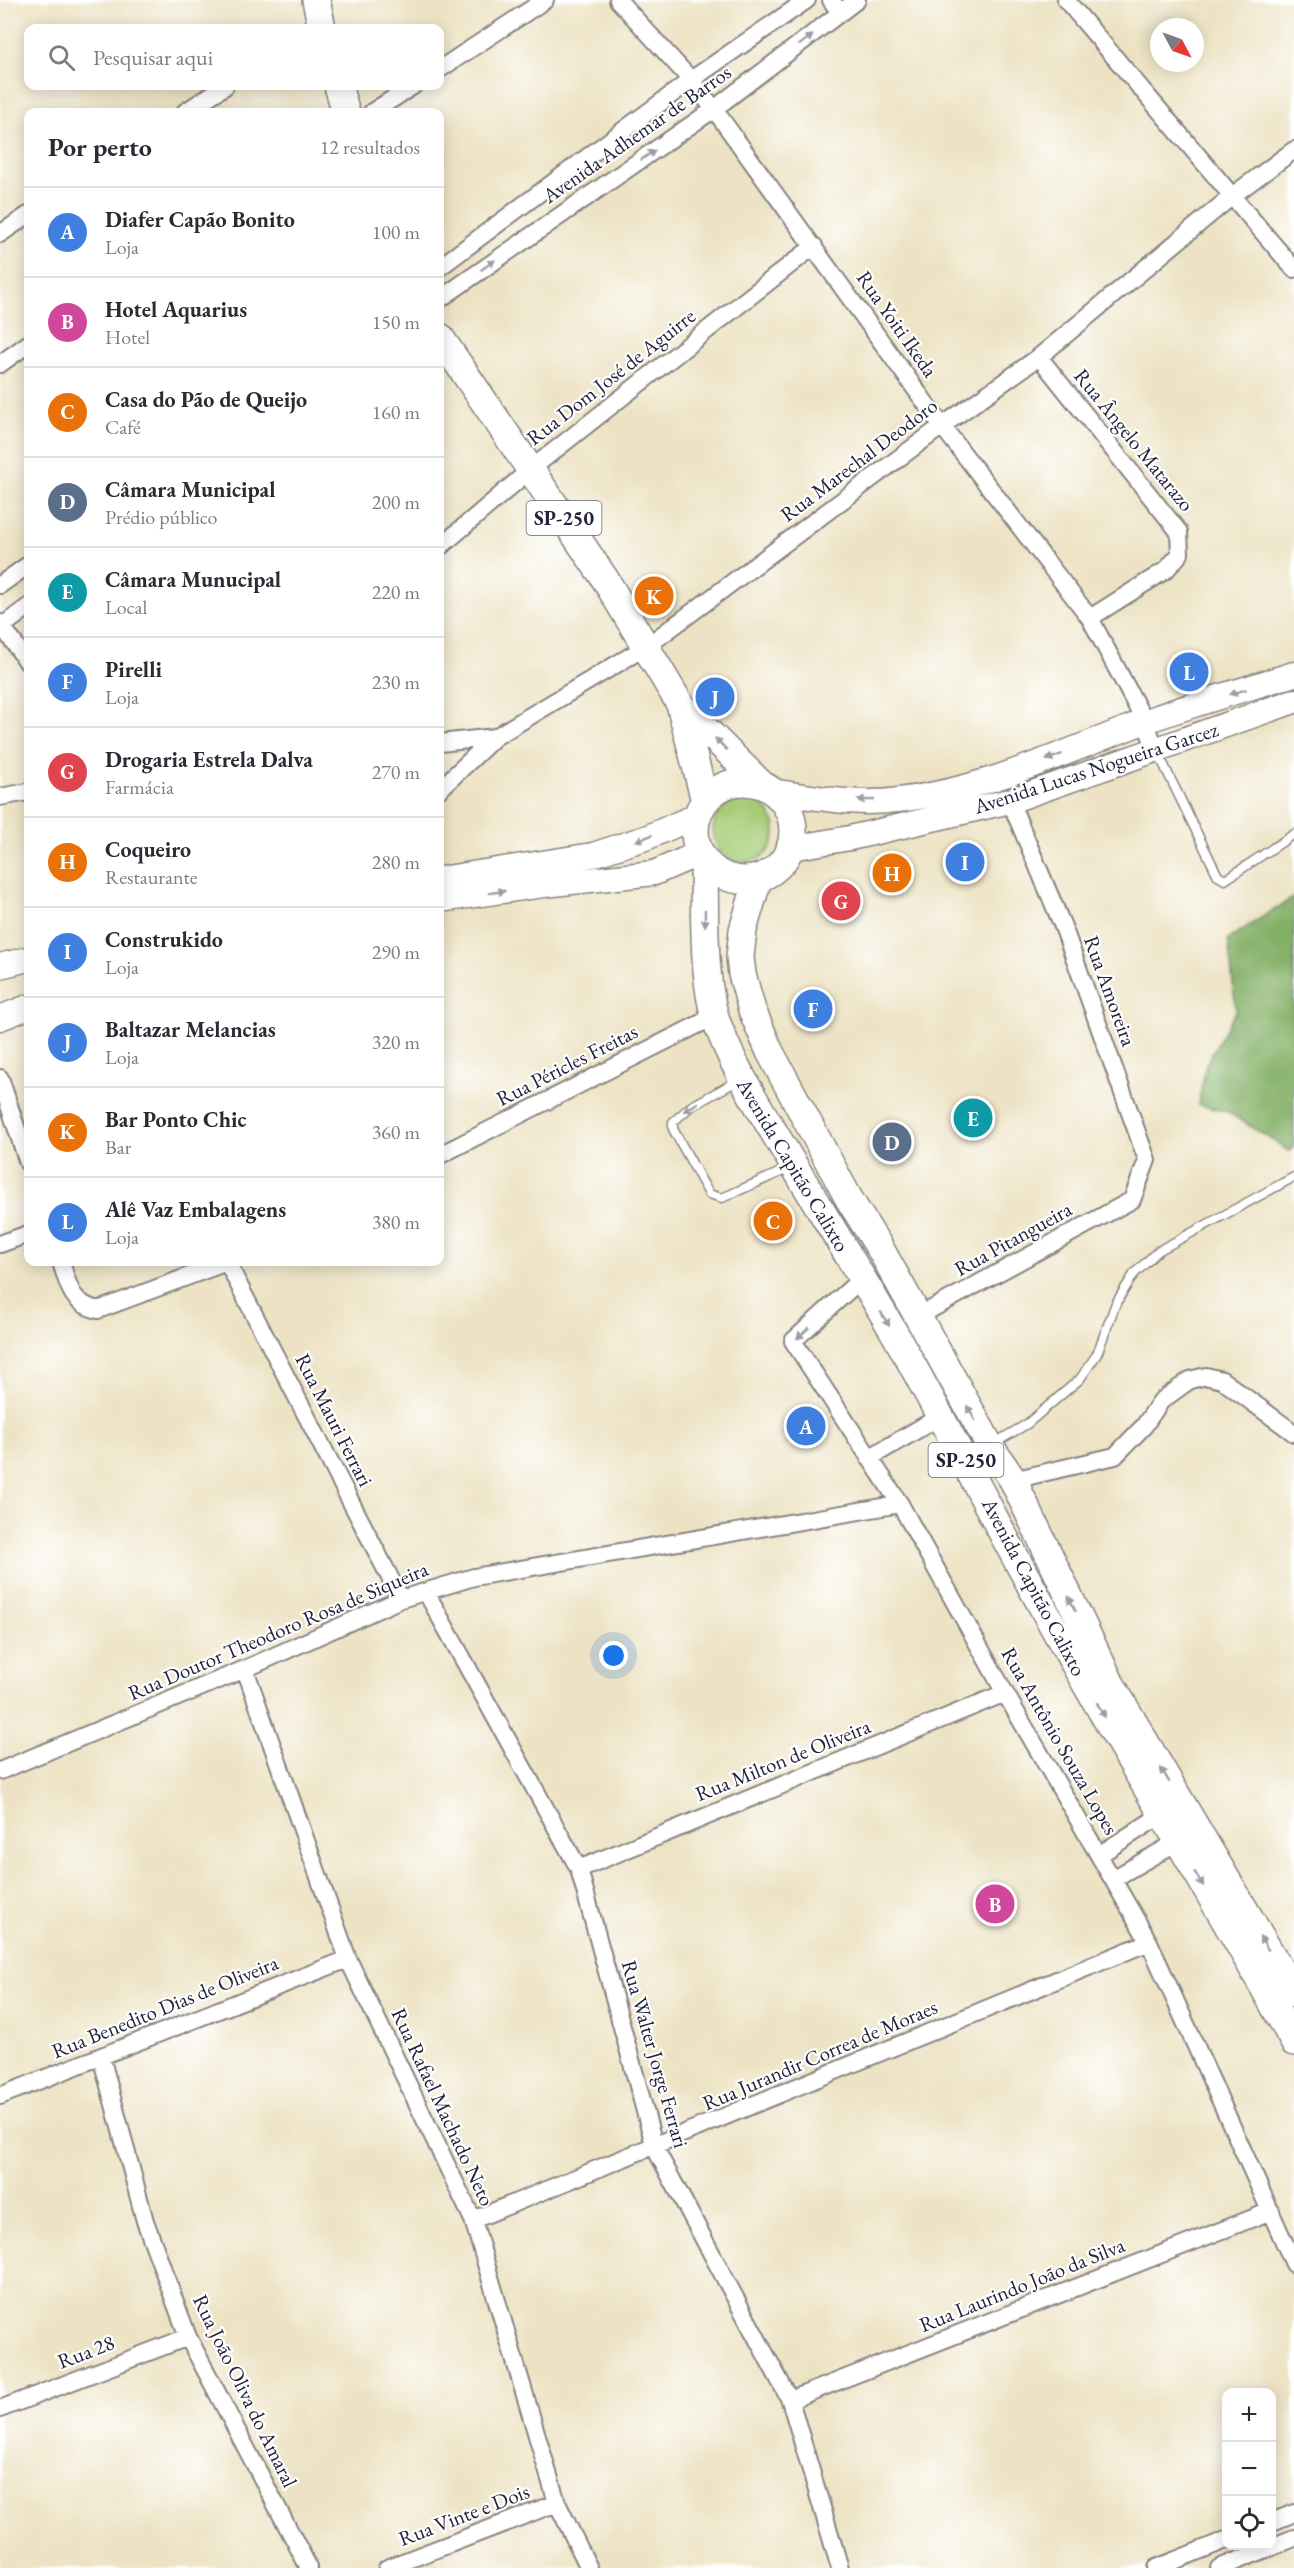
<!DOCTYPE html>
<html lang="pt">
<head>
<meta charset="utf-8">
<style>
  :root { --surface:#fff; --page:#f7f7f7; --text:#2b2b33; --muted:#7c7c81; --line:#e1e1e2; --accent:#b5179e }
  body { margin:0; font-family:"EB Garamond",serif; background:var(--page); color:var(--text) }
  .controls { position:absolute; right:18px; bottom:18px; display:grid; overflow:hidden; border-radius:12px; box-shadow:0 3px 15px #0003 }
  .controls button { width:54px; height:54px; display:grid; place-items:center; padding:0; border:0; border-bottom:2px solid var(--line); background:var(--surface); color:var(--text); font:30px sans-serif }
  .compass { position:absolute; left:1150px; top:18px; width:54px; height:54px; border-radius:50%; background:var(--surface); box-shadow:0 3px 15px #0003; rotate:131deg }
  .you { position:absolute; left:614px; top:1656px; width:21px; height:21px; margin:-15px; border:4px solid #fff; border-radius:50%; background:#1a73e8; box-shadow:0 0 0 9px #1a73e833 }
  .badge { display:grid; place-items:center; width:39px; height:39px; border-radius:50%; background:var(--accent); color:#fff; font-size:20px; font-weight:700 }
  .pin { position:absolute; translate:-50% -50%; border:3px solid #fff; box-shadow:0 2px 6px #0006 }
  .list { margin:0; padding:0; list-style:none }
  h2 { display:flex; justify-content:space-between; align-items:center; height:78px; margin:0; padding:0 24px; font-size:26px }
  h2 small { font-size:20px; font-weight:400; color:var(--muted) }
  .list li { display:grid; grid-template-columns:39px 1fr auto; gap:18px; align-items:center; box-sizing:border-box; height:90px; padding:0 24px; border-top:2px solid var(--line) }
  .list b { display:block; font-size:22px; white-space:nowrap }
  .list p { margin:0; font-size:20px; white-space:nowrap; color:var(--muted) }
  .list em { font-size:20px; font-style:normal; color:var(--muted) }
  .icon { flex:none; width:33px; height:33px; fill:none; stroke:currentColor; stroke-width:2; stroke-linecap:round; stroke-linejoin:round }
  .map { position:relative; flex:none; width:1294px; height:2568px; overflow:hidden }
  .search { position:absolute; background:var(--surface); box-shadow:0 3px 15px #0003; left:24px; top:24px; width:420px; height:66px; display:flex; align-items:center; gap:15px; box-sizing:border-box; padding:0 21px; border-radius:12px; color:var(--muted); font-size:22px }
  .panel { position:absolute; background:var(--surface); box-shadow:0 3px 15px #0003; left:24px; top:108px; width:420px; height:1158px; border-radius:12px }
  .map>svg:first-child { display:block }
</style>
</head>
<body>
<div class="map">
<svg width="1294" height="2568" viewBox="0 0 1294 2568">
  <rect width="100%" height="100%" fill="#fff"/>
  <filter id="ink" filterUnits="userSpaceOnUse"><feTurbulence type="fractalNoise" baseFrequency=".0167" numOctaves="2"/><feDisplacementMap in="SourceGraphic" scale="12" xChannelSelector="R" yChannelSelector="G"/><feConvolveMatrix kernelMatrix="1 2 1 2 8 2 1 2 1" color-interpolation-filters="sRGB"/></filter>
  <filter id="wash" filterUnits="userSpaceOnUse"><feTurbulence type="fractalNoise" baseFrequency=".008" numOctaves="4" result="noise"/><feDisplacementMap in="SourceGraphic" scale="24" xChannelSelector="R" yChannelSelector="G"/><feGaussianBlur stdDeviation="1.35" result="paint"/><feColorMatrix in="noise" values="0 0 0 0 0 0 0 0 0 0 0 0 0 0 0 0 0 1.4 0 .05"/><feComposite in="paint" operator="in"/></filter>
  <g filter="url(#wash)">
    <rect width="100%" height="100%" fill="#ede3c4"/>
    <path fill="#a6cc76" stroke="#647758" stroke-width="1.5" d="M713 831a31 31 0 1 1 62 0a31 31 0 1 1-62 0Z"/>
    <path fill="#84b067" stroke="#536951" stroke-width="1.5" d="M1294,897V1148L1289,1151L1228,1112L1198,1105L1206,1064L1236,1011L1228,939Z"/>
  </g>
  <g filter="url(#ink)">
    <g fill="none" stroke-linecap="round" stroke-linejoin="round">
      <g stroke="#888280" stroke-width="11">
        <path id="lane" d="M1157,751L1218,876L1225,880L1294,834
          M739,1080L690,1107L673,1122V1129L709,1194L722,1198L790,1168
          M993,1444L1027,1424L1080,1379L1097,1354L1116,1303L1134,1274L1158,1251L1294,1177"/>
      </g>
      <g stroke="#888280" stroke-width="20">
        <path id="street" d="M618,0L691,80L714,109L942,426L1090,618L1145,722L1156,749
          M831,0L840,13
          M1066,0L1294,269
          M440,69L545,0
          M185,112L225,86
          M372,112L413,86
          M0,234L28,215
          M440,267L691,80L807,0
          M440,299L714,109L857,0
          M1039,357L1179,532L1180,554L1166,570L1090,618
          M0,364L28,344
          M440,547L531,469L814,246
          M0,585L28,565
          M0,623L28,663
          M0,628L28,607
          M440,743L495,737
          M440,789L495,737L647,646L942,426L1039,357L1232,196L1294,150
          M0,797L28,792
          M0,1078L28,1163
          M440,1155L715,1016
          M0,1244L28,1234
          M61,1262C69,1286 70,1303 98,1310L227,1262
          M227,1262L401,1599
          M861,1279L793,1341L900,1504L1005,1693L1149,1942L1294,2264
          M917,1317L1132,1200L1147,1160L1064,929L1010,801
          M869,1458L939,1417
          M1013,1480L1115,1456L1144,1426L1161,1401L1190,1380L1206,1376L1222,1380L1294,1433
          M426,1592L579,1869L655,2148L790,2400L840,2568
          M245,1669L348,1959L473,2220L557,2503L589,2568
          M0,1771L245,1669L401,1599L474,1577L900,1504
          M1099,1855L1161,1815
          M579,1869L1005,1693
          M1113,1879L1177,1842
          M101,2056L145,2221L188,2337L309,2568
          M0,2096L348,1959
          M473,2220L1149,1942
          M790,2400L1271,2211
          M0,2409L188,2337
          M1272,2522L1294,2513
          M387,2568L557,2503
          M1156,2568L1226,2540
          M1219,2568L1294,2538"/>
      </g>
      <g stroke="#888280" stroke-width="27">
        <path id="secondary" d="M775,792C815,797 858,806 898,800C984,790 1062,753 1141,723C1191,704 1243,690 1294,674
          M791,848L850,838L1010,801L1294,701
          M440,879L593,855L648,837L698,815
          M440,900L544,885L654,873L700,853
          M0,966L28,959
          M0,1018L28,1007"/>
      </g>
      <g stroke="#888280" stroke-width="30">
        <path id="primary" d="M316,0L322,28
          M338,86L346,112
          M440,337L605,579L680,704L762,785
          M680,704L705,801
          M695 831a49 49 0 1 1 98 0a49 49 0 1 1-98 0Z
          M704,859C705,905 702,977 716,1020C732,1065 757,1104 781,1144C819,1208 858,1270 895,1334C946,1424 992,1516 1042,1606C1122,1753 1214,1894 1294,2042
          M758,879L743,930L740,957L742,974L752,1010L770,1052L849,1199L881,1250L990,1446L1013,1480L1112,1686L1294,1993"/>
      </g>
      <use href="#lane" stroke="#fff" stroke-width="8"/>
      <use href="#street" stroke="#fff" stroke-width="16"/>
      <use href="#secondary" stroke="#fff" stroke-width="24"/>
      <use href="#primary" stroke="#fff" stroke-width="27"/>
    </g>
    <defs><path id="oneway-solid" d="M-6-.8H1V-3.2L6.5 0L1 3.2V.8H-6Z" transform="scale(1.5)"/></defs>
    <g fill="#9c9ca7">
      <use href="#oneway-solid" transform="translate(806 40) rotate(-37)"/>
      <use href="#oneway-solid" transform="translate(648 155) rotate(-35)"/>
      <use href="#oneway-solid" transform="translate(488 265) rotate(-35)"/>
      <use href="#oneway-solid" transform="translate(1238 692) rotate(162)"/>
      <use href="#oneway-solid" transform="translate(721 744) rotate(-135)"/>
      <use href="#oneway-solid" transform="translate(1054 757) rotate(159)"/>
      <use href="#oneway-solid" transform="translate(866 800) rotate(-179)"/>
      <use href="#oneway-solid" transform="translate(644 838) rotate(160)"/>
      <use href="#oneway-solid" transform="translate(497 892) rotate(-9)"/>
      <use href="#oneway-solid" transform="translate(705 918) rotate(89)"/>
      <use href="#oneway-solid" transform="translate(691 1107) rotate(149)"/>
      <use href="#oneway-solid" transform="translate(885 1319) rotate(59)"/>
      <use href="#oneway-solid" transform="translate(803 1333) rotate(138)"/>
      <use href="#oneway-solid" transform="translate(971 1413) rotate(-120)"/>
      <use href="#oneway-solid" transform="translate(1072 1604) rotate(-116)"/>
      <use href="#oneway-solid" transform="translate(1101 1710) rotate(60)"/>
      <use href="#oneway-solid" transform="translate(1165 1775) rotate(-121)"/>
      <use href="#oneway-solid" transform="translate(1199 1879) rotate(58)"/>
      <use href="#oneway-solid" transform="translate(1264 1943) rotate(-121)"/>
    </g>
  </g>
  <g text-anchor="middle" stroke-width="4.5" stroke-linejoin="round" paint-order="stroke">
    <g fill="#fff" stroke="#646476" stroke-width="1.5">
      <rect x="526.5" y="501" width="75" height="34" rx="4.5"/>
      <rect x="928.5" y="1443" width="75" height="34" rx="4.5"/>
    </g>
    <g font-size="20" font-weight="bold" fill="#22223b">
      <text x="564" y="525">SP-250</text>
      <text x="966" y="1467">SP-250</text>
    </g>
    <g font-size="21" fill="#22223b" stroke="#fff">
      <text transform="translate(637 134) rotate(-35)" y="7">Avenida Adhemar de Barros</text>
      <text transform="translate(897 324) rotate(55)" y="7">Rua Yoiti Ikeda</text>
      <text transform="translate(611 377) rotate(-38)" y="7">Rua Dom José de Aguirre</text>
      <text transform="translate(1134 440) rotate(51)" y="7">Rua Ângelo Matarazo</text>
      <text transform="translate(859 460) rotate(-37)" y="7">Rua Marechal Deodoro</text>
      <text transform="translate(1096 768) rotate(-18)" y="7">Avenida Lucas Nogueira Garcez</text>
      <text transform="translate(1110 991) rotate(70)" y="7">Rua Amoreira</text>
      <text transform="translate(567 1065) rotate(-27)" y="7">Rua Péricles Freitas</text>
      <text transform="translate(793 1165) rotate(59)" y="7">Avenida Capitão Calixto</text>
      <text transform="translate(1013 1239) rotate(-29)" y="7">Rua Pitangueira</text>
      <text transform="translate(334 1420) rotate(63)" y="7">Rua Mauri Ferrari</text>
      <text transform="translate(1034 1587) rotate(62)" y="7">Avenida Capitão Calixto</text>
      <text transform="translate(278 1631) rotate(-23)" y="7">Rua Doutor Theodoro Rosa de Siqueira</text>
      <text transform="translate(1060 1741) rotate(60)" y="7">Rua Antônio Souza Lopes</text>
      <text transform="translate(783 1760) rotate(-22)" y="7">Rua Milton de Oliveira</text>
      <text transform="translate(165 2007) rotate(-22)" y="7">Rua Benedito Dias de Oliveira</text>
      <text transform="translate(655 2054) rotate(74)" y="7">Rua Walter Jorge Ferrari</text>
      <text transform="translate(820 2055) rotate(-23)" y="7">Rua Jurandir Correa de Moraes</text>
      <text transform="translate(443 2107) rotate(65)" y="7">Rua Rafael Machado Neto</text>
      <text transform="translate(1022 2285) rotate(-22)" y="7">Rua Laurindo João da Silva</text>
      <text transform="translate(86 2352) rotate(-21)" y="7">Rua 28</text>
      <text transform="translate(245 2391) rotate(64)" y="7">Rua João Oliva do Amaral</text>
      <text transform="translate(464 2515) rotate(-21)" y="7">Rua Vinte e Dois</text>
    </g>
  </g>
</svg>
<div class="controls">
<button>+</button>
<button>−</button>
<button><svg class="icon" aria-label="locate" viewBox="0 0 24 24"><circle cx="12" cy="12" r="6"/><path d="M12 2v4M12 18v4M2 12h4M18 12h4"/></svg></button>
</div>
<svg class="compass" viewBox="-18 -18 36 36"><path d="M0-13l5 13h-10z" fill="#e53935"/><path d="M0 13l5-13h-10z" fill="#7c7c81"/></svg>
<div class="you"></div>
<div class="pin badge" style="left:806px;top:1426px;background:#3f7fe0">A</div>
<div class="pin badge" style="left:995px;top:1904px;background:#d1479c">B</div>
<div class="pin badge" style="left:773px;top:1221px;background:#e8710a">C</div>
<div class="pin badge" style="left:892px;top:1142px;background:#5c6f8a">D</div>
<div class="pin badge" style="left:973px;top:1118px;background:#0f9aa8">E</div>
<div class="pin badge" style="left:813px;top:1009px;background:#3f7fe0">F</div>
<div class="pin badge" style="left:841px;top:901px;background:#e0444e">G</div>
<div class="pin badge" style="left:892px;top:873px;background:#e8710a">H</div>
<div class="pin badge" style="left:965px;top:862px;background:#3f7fe0">I</div>
<div class="pin badge" style="left:715px;top:697px;background:#3f7fe0">J</div>
<div class="pin badge" style="left:654px;top:596px;background:#e8710a">K</div>
<div class="pin badge" style="left:1189px;top:672px;background:#3f7fe0">L</div>
<div class="search"><svg class="icon" aria-label="search" viewBox="0 0 24 24"><circle cx="10" cy="10" r="6"/><path d="M15 15l6 6"/></svg>Pesquisar aqui</div>
<section class="panel">
<h2>Por perto<small>12 resultados</small></h2>
<ul class="list">
<li><span class="badge" style="background:#3f7fe0">A</span><div><b>Diafer Capão Bonito</b><p>Loja</p></div><em>100 m</em></li>
<li><span class="badge" style="background:#d1479c">B</span><div><b>Hotel Aquarius</b><p>Hotel</p></div><em>150 m</em></li>
<li><span class="badge" style="background:#e8710a">C</span><div><b>Casa do Pão de Queijo</b><p>Café</p></div><em>160 m</em></li>
<li><span class="badge" style="background:#5c6f8a">D</span><div><b>Câmara Municipal</b><p>Prédio público</p></div><em>200 m</em></li>
<li><span class="badge" style="background:#0f9aa8">E</span><div><b>Câmara Munucipal</b><p>Local</p></div><em>220 m</em></li>
<li><span class="badge" style="background:#3f7fe0">F</span><div><b>Pirelli</b><p>Loja</p></div><em>230 m</em></li>
<li><span class="badge" style="background:#e0444e">G</span><div><b>Drogaria Estrela Dalva</b><p>Farmácia</p></div><em>270 m</em></li>
<li><span class="badge" style="background:#e8710a">H</span><div><b>Coqueiro</b><p>Restaurante</p></div><em>280 m</em></li>
<li><span class="badge" style="background:#3f7fe0">I</span><div><b>Construkido</b><p>Loja</p></div><em>290 m</em></li>
<li><span class="badge" style="background:#3f7fe0">J</span><div><b>Baltazar Melancias</b><p>Loja</p></div><em>320 m</em></li>
<li><span class="badge" style="background:#e8710a">K</span><div><b>Bar Ponto Chic</b><p>Bar</p></div><em>360 m</em></li>
<li><span class="badge" style="background:#3f7fe0">L</span><div><b>Alê Vaz Embalagens</b><p>Loja</p></div><em>380 m</em></li>
</ul>
</section>
</div>
</body>
</html>
